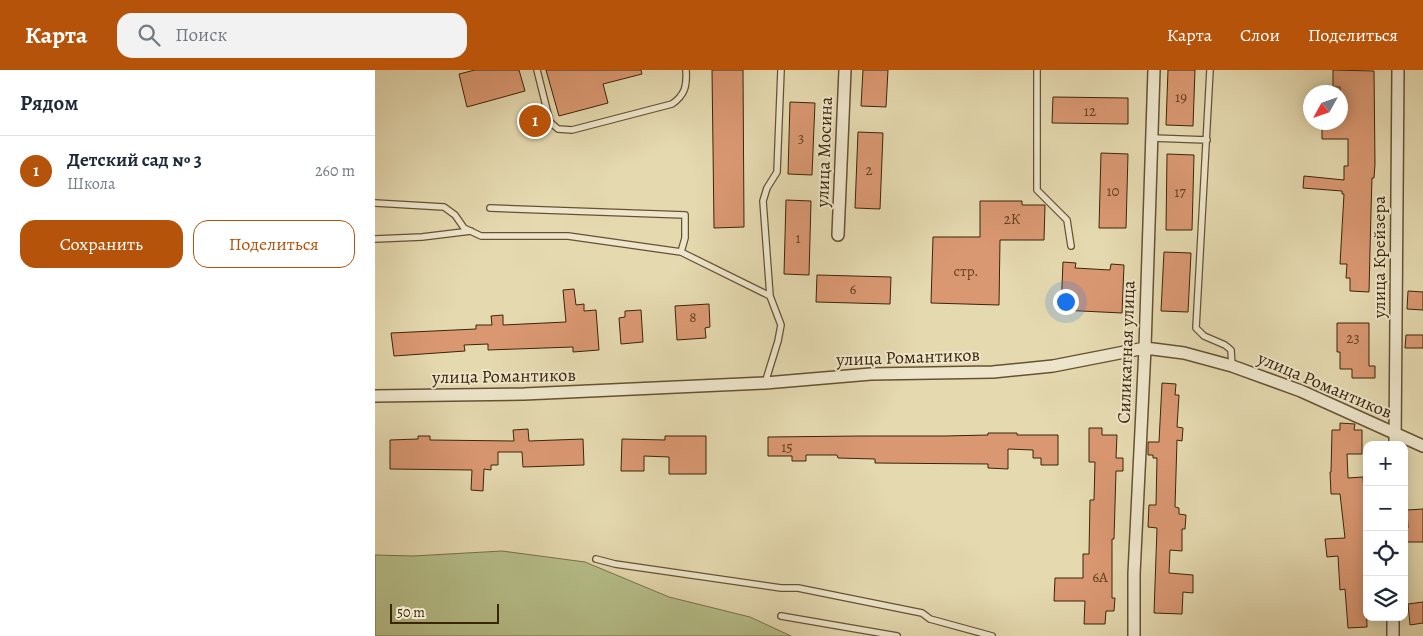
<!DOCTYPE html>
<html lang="ru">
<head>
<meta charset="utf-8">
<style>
  :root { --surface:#fff; --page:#f2f2f3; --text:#1f2937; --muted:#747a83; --line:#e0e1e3; --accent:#b45309 }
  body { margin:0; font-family:Alegreya,serif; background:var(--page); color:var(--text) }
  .controls { position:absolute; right:15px; bottom:15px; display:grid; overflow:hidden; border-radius:10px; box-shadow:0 2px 12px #0003 }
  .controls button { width:45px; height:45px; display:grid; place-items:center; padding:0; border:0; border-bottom:1px solid var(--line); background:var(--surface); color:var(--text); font:25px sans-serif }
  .compass { position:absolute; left:928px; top:15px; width:45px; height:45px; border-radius:50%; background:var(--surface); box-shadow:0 2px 12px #0003; rotate:230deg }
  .scale { position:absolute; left:15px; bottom:12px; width:109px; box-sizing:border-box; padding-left:5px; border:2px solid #3b2507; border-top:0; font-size:14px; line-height:18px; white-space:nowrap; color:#3b2507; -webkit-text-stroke:4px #eee6cc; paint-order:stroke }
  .you { position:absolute; left:690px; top:231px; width:18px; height:18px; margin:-12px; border:4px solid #fff; border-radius:50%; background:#1a73e8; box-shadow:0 0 0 8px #1a73e833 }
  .badge { display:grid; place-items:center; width:32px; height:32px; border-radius:50%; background:var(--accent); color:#fff; font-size:16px; font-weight:700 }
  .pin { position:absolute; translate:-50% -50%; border:2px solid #fff; box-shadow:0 1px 5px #0006 }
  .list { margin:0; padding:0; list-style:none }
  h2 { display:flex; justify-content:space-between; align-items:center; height:65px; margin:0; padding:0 20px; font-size:21px }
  h2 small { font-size:16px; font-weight:400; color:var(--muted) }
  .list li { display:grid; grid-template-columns:32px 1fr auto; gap:15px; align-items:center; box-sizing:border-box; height:70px; padding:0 20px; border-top:1px solid var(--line) }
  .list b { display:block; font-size:19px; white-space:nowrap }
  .list p { margin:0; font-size:16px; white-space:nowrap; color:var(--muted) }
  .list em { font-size:16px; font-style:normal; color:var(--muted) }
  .actions { display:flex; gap:10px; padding:15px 20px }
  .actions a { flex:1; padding:11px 0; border:1px solid var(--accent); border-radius:15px; text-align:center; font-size:18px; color:var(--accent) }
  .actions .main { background:var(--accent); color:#fff }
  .icon { flex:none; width:28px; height:28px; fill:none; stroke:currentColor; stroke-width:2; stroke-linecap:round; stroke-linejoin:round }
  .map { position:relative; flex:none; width:1048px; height:566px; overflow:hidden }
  header { display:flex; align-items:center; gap:30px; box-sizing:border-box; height:70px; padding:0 25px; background:var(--accent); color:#fff }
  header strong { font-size:24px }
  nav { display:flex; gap:28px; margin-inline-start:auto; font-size:18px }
  .search { width:350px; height:45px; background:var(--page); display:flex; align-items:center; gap:12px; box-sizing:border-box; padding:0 18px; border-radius:15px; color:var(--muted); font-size:19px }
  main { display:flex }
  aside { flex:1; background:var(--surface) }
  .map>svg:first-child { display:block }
</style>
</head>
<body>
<header>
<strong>Карта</strong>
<div class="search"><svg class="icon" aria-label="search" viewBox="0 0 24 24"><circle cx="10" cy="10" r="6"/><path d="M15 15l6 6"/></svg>Поиск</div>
<nav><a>Карта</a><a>Слои</a><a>Поделиться</a></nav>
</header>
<main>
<aside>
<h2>Рядом<small></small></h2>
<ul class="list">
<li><span class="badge">1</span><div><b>Детский сад № 3</b><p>Школа</p></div><em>260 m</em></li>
</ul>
<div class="actions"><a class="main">Сохранить</a><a>Поделиться</a></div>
</aside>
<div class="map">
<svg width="1048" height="566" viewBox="0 0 1048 566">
  <rect width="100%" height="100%" fill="#e5d9b0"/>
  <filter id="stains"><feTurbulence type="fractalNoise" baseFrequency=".004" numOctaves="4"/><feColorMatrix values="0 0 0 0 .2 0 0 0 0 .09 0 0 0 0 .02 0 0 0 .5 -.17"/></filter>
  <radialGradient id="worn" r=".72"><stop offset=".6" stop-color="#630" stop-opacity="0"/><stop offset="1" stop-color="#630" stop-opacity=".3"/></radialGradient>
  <path fill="#b6bf8a" stroke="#787248" d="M127,481L210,492L294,527L375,547L416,566H0V485L38,486Z"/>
  <path fill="#da9872" stroke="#3b2507" d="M100,0H144L150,21L92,37L84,4Z
    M171,0H266L267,4L228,14L233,33L184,46Z
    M337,0H368L369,157L339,158Z
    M488,0H513L511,37L486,36Z
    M793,0H820L818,56L791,55Z
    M958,0L999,1L1000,94L999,108H997L996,141L994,222L975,221V208H971L972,194H965L969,124H967V121L928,118L929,106L969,110V96H973V69H947V53H966L965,17H958Z
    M678,27L753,28V54L677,53Z
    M415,32L440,33L437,105L413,104Z
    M483,62L508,63L505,139L480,138Z
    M726,83L753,84L751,158H724Z
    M792,84L819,85L817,160H791Z
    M411,130L436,131L434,205L409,204Z
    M605,131H647V135H670L669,170H625L624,235L556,233L558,167H605Z
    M789,182L816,183L813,242L786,241Z
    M688,192L701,193L700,198L735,200L736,194L749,195L747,243L686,240Z
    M442,205L516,207L515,234L441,232Z
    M199,219L201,235L209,234V241L221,240L224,280L198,282V277L113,280V274L89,275L90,281L19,286L16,263L101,259V255H117L116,246L128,245V255L191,252L188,220Z
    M1033,221L1048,222V240L1032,239Z
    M334,234L335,257L330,258L331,268L302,270L300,236Z
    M266,240L268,272L246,274L244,248L250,247V241Z
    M962,253H994V296H1000V308H977V299H965V282H962Z
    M1031,265H1048V278H1030Z
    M787,313L801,314L800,325H804L802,357L808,358L807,371L802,370L800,437L804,438V444L811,445L810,459H807V481L795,480L794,503L818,505V523L808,522L807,544L779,543L782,458L773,457L774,435H781L782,388H778V385H773V372H784Z
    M965,353L980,354L979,360H987V384H972L973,408L988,407L992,465V485H990L992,557L973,558L970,519L965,520L963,486L952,487L950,469L970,468L965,424H956L955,402H956L957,360H965Z
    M714,358H727V365H742L741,388H748V401H741L739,469H737V528H740L739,541H731L730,554H709L710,531H679L680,508H708V484H714L715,430H719L720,392H714Z
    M153,359L154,371L208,369L209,395L148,397L147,382H123V395H116V400L109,399L108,421L96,420L97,400L15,399V370L43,369V366H55V370L139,371L138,360Z
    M613,363H642V365H683V395H666V388H658V380L633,379V399L613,398V394L500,393V389L463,388L462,385H431V391H417V386H393V367L485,366H570L613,365Z
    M290,366H331V404H294V387L269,386V401H246L247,369L290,370Z
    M1048,439V472H1029V458H1033L1032,440Z
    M1048,532V553L1035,555L1033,534Z"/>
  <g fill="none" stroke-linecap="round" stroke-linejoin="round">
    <g stroke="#665231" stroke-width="8">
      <path id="service" d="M162,0L175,52L183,59L197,60L297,34C310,25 312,16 311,0
        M662,0V120L692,150L696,176
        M835,0L821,258L829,266L850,275L856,280L857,296
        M777,68L832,70
        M0,133L69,137L80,145L89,158L106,166H193L306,182L395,226
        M115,138L310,145V168L306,182
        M0,169L47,167L96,161
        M390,313L403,271L406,255L395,226L388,131L392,118L402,102L406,0
        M221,489L240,494L406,518H423L547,543L555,549L617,566
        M406,546L522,566"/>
    </g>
    <g stroke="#665231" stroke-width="14">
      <path id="minor" d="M463,165L470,0
        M0,326L149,324L390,313L496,304L618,302L678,296L770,278L809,283L857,296L926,321L1048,376
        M1020,375L1023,0
        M759,566V504L770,278L779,0
        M1018,566V547"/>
    </g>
    <use href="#service" stroke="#eee6cc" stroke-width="5.5"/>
    <use href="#minor" stroke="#eee6cc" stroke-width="11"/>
  </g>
  <g text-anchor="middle" stroke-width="4" stroke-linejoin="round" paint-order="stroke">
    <g font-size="15" fill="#634222">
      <text x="806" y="32">19</text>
      <text x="715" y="46">12</text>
      <text x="426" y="73">3</text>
      <text x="494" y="105">2</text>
      <text x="738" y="126">10</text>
      <text x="805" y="127">17</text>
      <text x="637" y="154">2К</text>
      <text x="423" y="173">1</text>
      <text x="591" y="206">стр.</text>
      <text x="478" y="224">6</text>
      <text x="318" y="252">8</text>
      <text x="978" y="273">23</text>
      <text x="412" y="382">15</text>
      <text x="725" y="512">6А</text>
    </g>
    <g font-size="18" fill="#3b2507" stroke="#eee6cc">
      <text transform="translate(449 82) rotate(-88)" y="6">улица Мосина</text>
      <text transform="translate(1004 187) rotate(-90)" y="6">улица Крейзера</text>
      <text transform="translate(751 282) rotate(-88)" y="6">Силикатная улица</text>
      <text transform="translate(533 287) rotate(-2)" y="6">улица Романтиков</text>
      <text transform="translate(129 306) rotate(-1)" y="6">улица Романтиков</text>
      <text transform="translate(950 315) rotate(23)" y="6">улица Романтиков</text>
    </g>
  </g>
  <rect width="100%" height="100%" filter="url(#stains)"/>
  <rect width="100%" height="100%" fill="url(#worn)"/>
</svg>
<div class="controls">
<button>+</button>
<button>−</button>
<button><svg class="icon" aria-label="locate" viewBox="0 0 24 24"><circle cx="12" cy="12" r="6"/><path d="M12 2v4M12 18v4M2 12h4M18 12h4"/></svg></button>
<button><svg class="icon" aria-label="layers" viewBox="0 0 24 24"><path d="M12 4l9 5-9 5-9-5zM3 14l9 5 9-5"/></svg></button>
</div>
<svg class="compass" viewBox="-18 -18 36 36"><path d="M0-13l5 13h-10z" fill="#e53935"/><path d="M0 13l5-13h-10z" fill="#747a83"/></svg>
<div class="scale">50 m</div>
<div class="you"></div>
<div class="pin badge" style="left:160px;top:51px">1</div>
</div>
</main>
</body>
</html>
